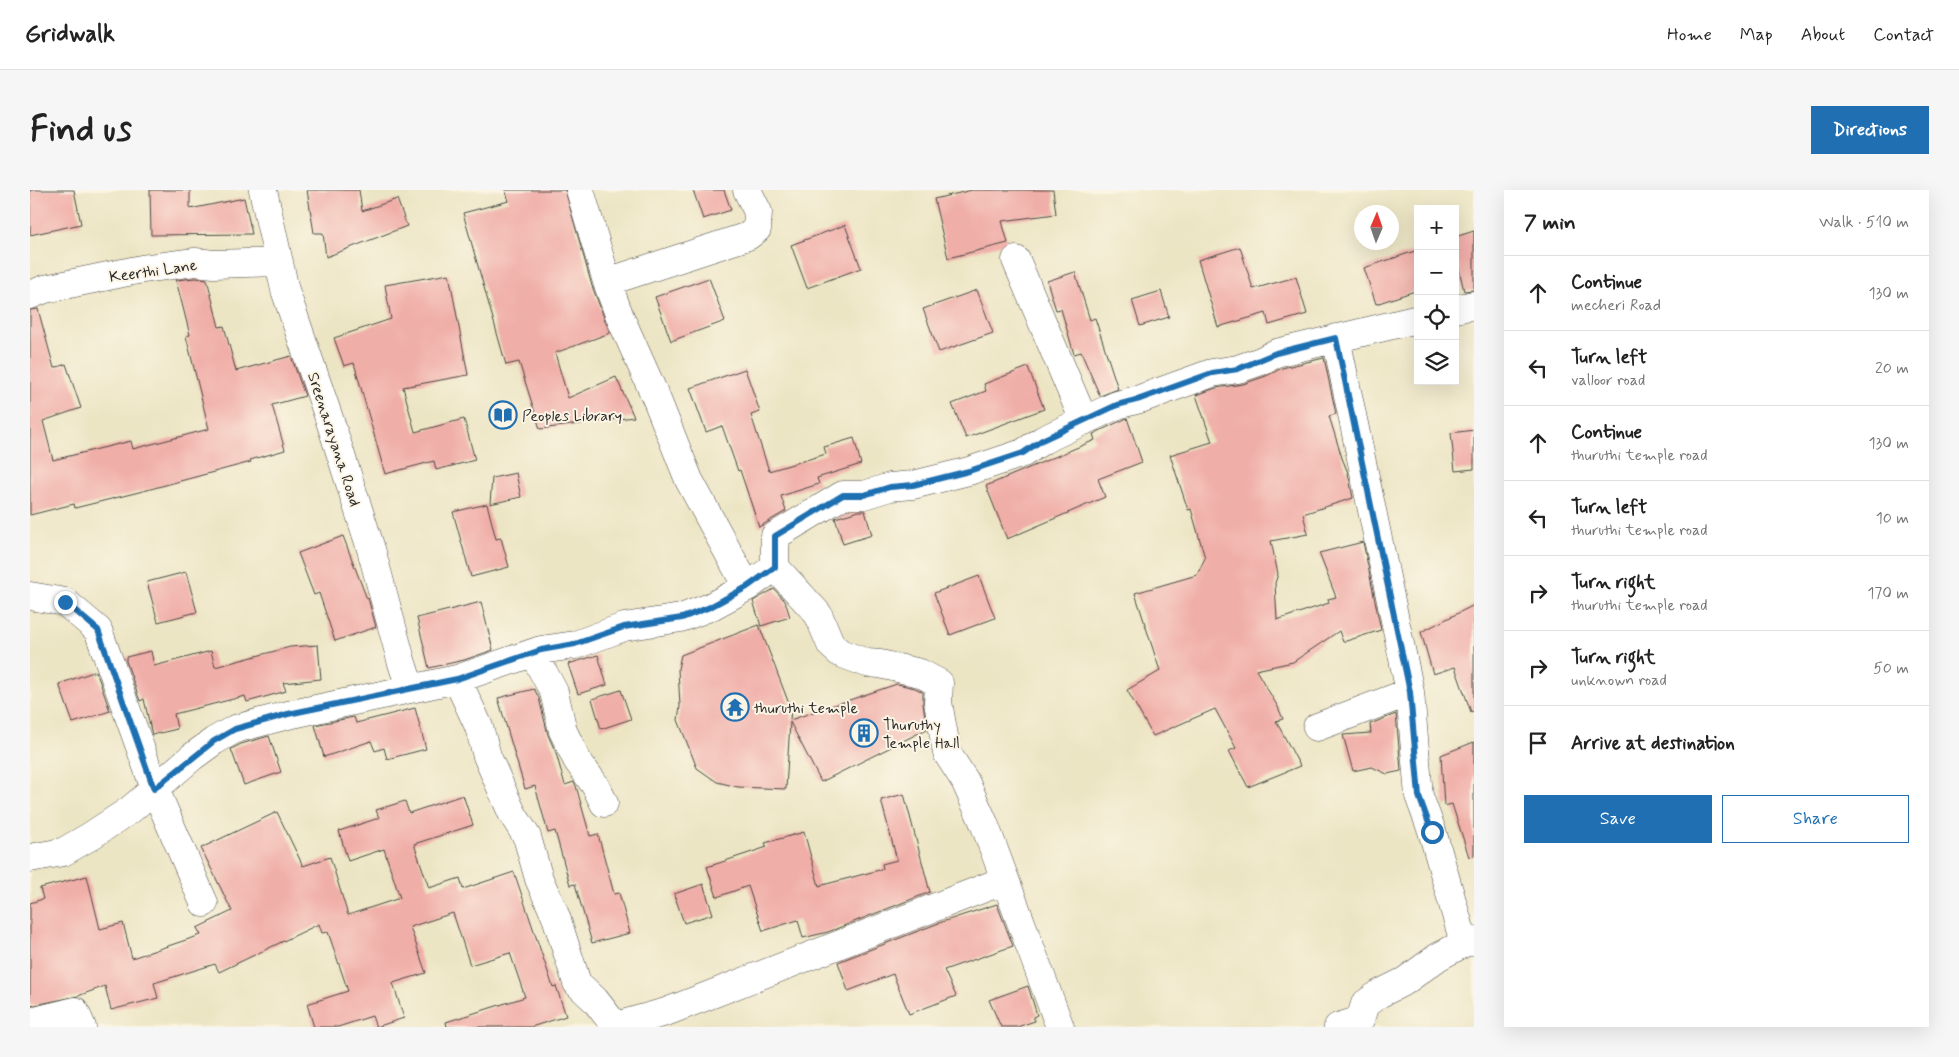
<!DOCTYPE html>
<html lang="en">
<head>
<meta charset="utf-8">
<style>
  :root { --surface:#fff; --page:#f6f6f6; --text:#222; --muted:#767676; --line:#e0e0e0; --accent:#1f6fb2 }
  body { margin:0; font-family:Mynerve,sans-serif; background:var(--page); color:var(--text) }
  .controls { position:absolute; right:15px; top:15px; display:grid; overflow:hidden; border-radius:0px; box-shadow:0 5px 20px #0002 }
  .controls button { width:45px; height:45px; display:grid; place-items:center; padding:0; border:0; border-bottom:1px solid var(--line); background:var(--surface); color:var(--text); font:25px sans-serif }
  .compass { position:absolute; left:1324px; top:15px; width:45px; height:45px; border-radius:50%; background:var(--surface); box-shadow:0 5px 20px #0002; rotate:2deg }
  .stop { position:absolute; width:15px; height:15px; margin:-11px; border:4px solid #1f6fb2; border-radius:50%; background:#fff }
  .stop.end { background:#1f6fb2; border-color:#fff; box-shadow:0 1px 5px #0008 }
  .list { margin:0; padding:0; list-style:none }
  h2 { display:flex; justify-content:space-between; align-items:center; height:65px; margin:0; padding:0 20px; font-size:21px }
  h2 small { font-size:16px; font-weight:400; color:var(--muted) }
  .list li { display:grid; grid-template-columns:32px 1fr auto; gap:15px; align-items:center; box-sizing:border-box; height:75px; padding:0 20px; border-top:1px solid var(--line) }
  .list b { display:block; font-size:19px; white-space:nowrap }
  .list p { margin:0; font-size:16px; white-space:nowrap; color:var(--muted) }
  .list em { font-size:16px; font-style:normal; color:var(--muted) }
  .actions { display:flex; gap:10px; padding:15px 20px }
  .actions a { flex:1; padding:11px 0; border:1px solid var(--accent); border-radius:0px; text-align:center; font-size:18px; color:var(--accent) }
  .actions .main { background:var(--accent); color:#fff }
  .icon { flex:none; width:28px; height:28px; fill:none; stroke:currentColor; stroke-width:2; stroke-linecap:round; stroke-linejoin:round }
  .map { position:relative; flex:none; width:1444px; height:837px; overflow:hidden; border-radius:0px }
  header { display:flex; align-items:center; gap:30px; box-sizing:border-box; height:70px; padding:0 25px; background:var(--surface); border-bottom:1px solid var(--line) }
  header strong { font-size:24px }
  nav { display:flex; gap:28px; margin-inline-start:auto; font-size:18px }
  .intro { display:flex; align-items:center; justify-content:space-between; box-sizing:border-box; height:120px; padding:0 30px }
  h1 { margin:0; font-size:35px }
  .button { padding:12px 22px; border-radius:0px; background:var(--accent); color:#fff; font-size:18px; font-weight:700 }
  main { display:flex; gap:30px; padding:0 30px }
  aside { flex:1; background:var(--surface); border-radius:0px; box-shadow:0 5px 20px #0002 }
  .map>svg:first-child { display:block }
</style>
</head>
<body>
<header>
<strong>Gridwalk</strong>
<nav><a>Home</a><a>Map</a><a>About</a><a>Contact</a></nav>
</header>
<div class="intro"><h1>Find us</h1><a class="button">Directions</a></div>
<main>
<div class="map">
<svg width="1444" height="837" viewBox="0 0 1444 837">
  <rect width="100%" height="100%" fill="#fcf5e5"/>
  <filter id="ink" filterUnits="userSpaceOnUse"><feTurbulence type="fractalNoise" baseFrequency=".02" numOctaves="2"/><feDisplacementMap in="SourceGraphic" scale="10" xChannelSelector="R" yChannelSelector="G"/><feConvolveMatrix kernelMatrix="1 2 1 2 8 2 1 2 1" color-interpolation-filters="sRGB"/></filter>
  <filter id="wash" filterUnits="userSpaceOnUse"><feTurbulence type="fractalNoise" baseFrequency=".0096" numOctaves="4" result="noise"/><feDisplacementMap in="SourceGraphic" scale="20" xChannelSelector="R" yChannelSelector="G"/><feGaussianBlur stdDeviation="1.12" result="paint"/><feColorMatrix in="noise" values="0 0 0 0 0 0 0 0 0 0 0 0 0 0 0 0 0 1.4 0 .05"/><feComposite in="paint" operator="in"/></filter>
  <g filter="url(#wash)">
    <rect width="100%" height="100%" fill="#ece5c4"/>
    <g id="blocks">
      <path fill="#f0aea8" d="M0,0H44L51,34L0,45Z
        M120,0H160V19L214,8L222,44L121,45Z
        M277,0H329L332,21L367,9L377,36L296,67L293,43H284Z
        M475,0H535L562,96L580,143L525,163L538,208L586,187L604,227L510,239L489,172L476,175L433,23L479,11Z
        M663,0H694L701,20L673,29Z
        M942,0H1023L1026,24L972,31L978,53L918,68L904,9Z
        M815,35L831,78L777,98L761,55Z
        M1444,41V100L1434,101L1425,62V47Z
        M1210,57L1223,99L1266,87L1277,124L1239,135L1236,123L1188,137L1168,70Z
        M1388,60V100L1346,114L1334,78Z
        M1045,82L1060,130L1065,128L1088,199L1070,206L1051,162L1044,164L1031,119L1026,120L1017,91Z
        M419,84L438,185L373,197L385,242L434,229L445,270L406,280L404,271L355,284L324,173L314,176L304,148L361,129L355,95Z
        M165,88L177,89L189,137L194,136L206,181L261,166L275,206L242,215L255,260L220,270L221,272L113,301L45,318L44,314L0,325V120L8,119L24,178L36,174L51,218L13,231L23,270L101,251L103,259L179,239L156,146L160,145L146,90Z
        M679,88L695,131L641,151L625,107Z
        M947,100L963,143L909,162L893,119Z
        M1131,101L1139,127L1110,136L1102,110Z
        M1294,168L1306,224L1299,226L1312,268L1318,283L1323,308L1273,324L1278,344L1241,351L1248,384L1245,393L1247,430L1299,413L1298,409L1306,407L1289,363L1333,352L1351,440L1313,452L1309,441L1263,472L1226,480L1248,517L1253,529L1246,531L1270,576L1218,597L1199,561L1206,558L1185,519L1123,546L1097,500L1130,481L1105,403L1167,385L1175,368L1161,319L1158,320L1140,265L1182,252L1166,205L1186,198L1213,194L1236,186L1252,178Z
        M998,177L1014,219L936,248L922,214L956,201L954,194Z
        M715,179L730,222L721,225L739,281L796,264L794,257L824,248L831,274L787,288L789,294L751,306L756,321L729,337L710,280L708,281L692,236L676,242L660,198Z
        M1097,228L1112,272L1068,289L1075,307L977,349L956,296L1065,250L1063,244Z
        M1444,240V279L1425,281L1421,243Z
        M486,283L491,307L460,314L462,288Z
        M457,314L466,349L471,348L479,377L441,387L423,322Z
        M829,321H835L842,345L813,354L805,328Z
        M313,346L337,409L338,408L346,437L305,451L289,403L284,405L268,363Z
        M156,382L167,422L128,432L117,392Z
        M949,386L965,428L920,445L904,403Z
        M744,399L755,411L760,427L731,436L723,411Z
        M451,412L463,460L434,470L399,478L387,428Z
        M1444,415V521L1441,522L1425,477L1403,484L1391,442Z
        M729,435L761,519L760,530L867,494L885,498L893,502V514L897,539L791,592L760,532L756,599L708,597L687,592L667,578L648,530L650,516L648,479L651,465Z
        M288,455L291,489L253,493L256,501L217,512L215,506L144,524L147,539L122,545L114,509L110,511L96,471V467L121,461L124,476L181,461L185,477L260,457Z
        M568,465L577,495L548,504L538,474Z
        M66,481L80,521L43,533L29,494Z
        M504,499L509,508L518,545L526,563L535,595L544,592L546,596L560,646L568,644L584,704L589,703L600,743L562,753L545,694L540,695L525,641L518,643L505,596L495,599L468,508Z
        M591,500L601,529L571,539L562,509Z
        M385,518L396,559L357,569L354,558L345,561L341,551L294,567L285,535L324,527L326,533Z
        M1366,524L1371,581L1357,584L1342,577L1323,581L1313,545L1341,543L1340,534Z
        M239,546L251,582L214,595L201,559L211,554Z
        M1444,552V666L1439,667L1422,614L1414,616L1411,565Z
        M874,604L900,702L798,742L773,748L768,730L733,741L718,696L687,707L677,677L737,657L735,653L774,642L789,696L853,679L852,674L867,670L851,610Z
        M433,605L443,635L384,654L399,698L430,688L433,699L484,682L523,797L526,796L536,826L501,837H417L416,832L495,807L480,763L440,775L423,723L380,737L396,783L363,793L374,828L346,837L342,826L308,837H284L277,814L318,801L298,742L292,743L289,734L189,782L185,774L124,793L128,808L81,820L75,796L48,806L0,816V713L13,709L10,698L57,686L70,739L93,733L102,768L171,745L167,738L202,721L171,658L247,622L273,676L300,667L318,725L370,708L354,659L318,671L309,641L349,628L346,620L375,611L379,623Z
        M673,694L683,724L654,733L644,704Z
        M967,714L983,756L914,780L926,806L879,824L863,784L818,801L808,772L909,733Z
        M998,796L1007,825L1003,827L1005,831L987,837H971L959,810Z"/>
    </g>
  </g>
  <g filter="url(#ink)">
    <use href="#blocks" fill-opacity="0" stroke="#484742" stroke-width="1"/>
    <g fill="none" stroke-linecap="round" stroke-linejoin="round">
      <g stroke="#484742" stroke-width="29">
        <path id="minor" d="M233,0L255,100L301,234L341,359L371,470L380,498
          M550,0L577,92L590,127L627,210L659,290L717,397
          M986,70L1054,231
          M577,92L718,46L727,39L728,22L717,0
          M0,105L15,99L112,79L165,72L184,74L249,72
          M1425,119L1444,115
          M1306,148L1380,502L1389,606L1402,641L1434,753L1444,751
          M745,377L788,424L801,455L810,463L837,473L850,474L890,483L909,493L908,512L917,563L935,591L954,633L1030,837
          M0,406L35,412L68,440L125,599L174,713
          M503,463L524,502L533,541L547,570L565,595L574,613
          M427,489L449,537L457,566L482,623L497,647L509,689L526,727L547,793L565,810L586,837
          M1287,537L1380,502
          M0,668L33,662L59,647L100,620L162,567L184,551L205,539L258,525L427,489L511,460L545,455L594,437L651,428L680,417L717,397L745,377V346L813,305H834L860,297L883,295L939,281L993,263L1013,250L1087,215L1110,209L1182,183L1208,179L1231,171L1246,163L1388,129
          M0,832L45,821L52,837
          M586,836L636,822L975,690
          M1308,837L1330,830L1335,814L1349,804L1375,791L1408,767L1434,753"/>
      </g>
      <use href="#minor" stroke="#fff" stroke-width="28"/>
    </g>
  </g>
  <g fill="none" stroke-linecap="round" stroke-linejoin="round" filter="url(#ink)">
    <path stroke="#1f6fb2" stroke-width="6" d="M35,412L68,440L124,599L184,551L205,539L258,524L427,489L511,460L545,454L594,437L652,428L680,417L717,397L745,377V346L813,305H834L860,297L883,295L939,281L993,263L1012,250L1087,215L1110,209L1182,183L1208,179L1246,163L1306,148L1380,502L1389,606L1402,642"/>
  </g>
  <defs>
    <g id="library-ring" transform="scale(1.4375)"><circle r="9.5" fill="#fcf5e5" stroke="#1f6fb2" stroke-width="1.5"/><path d="M-6-4Q-3-5.5-.7-3.5V5Q-3 3-6 4ZM6-4Q3-5.5 .7-3.5V5Q3 3 6 4Z" fill="#1f6fb2"/></g>
    <g id="temple-ring" transform="scale(1.4375)"><circle r="9.5" fill="#fcf5e5" stroke="#1f6fb2" stroke-width="1.5"/><path d="M0-6L5-2H3V0L6.5 2.5H4V6H1.5V3h-3V6H-4V2.5H-6.5L-3 0V-2H-5Z" fill="#1f6fb2"/></g>
    <g id="building-ring" transform="scale(1.4375)"><circle r="9.5" fill="#fcf5e5" stroke="#1f6fb2" stroke-width="1.5"/><path d="M-4-6H4V6H1V3H-1V6H-4ZM-2.5-4.3h1.7v1.8h-1.7ZM.8-4.3h1.7v1.8H.8ZM-2.5-1h1.7V.8h-1.7ZM.8-1h1.7V.8H.8Z" fill="#1f6fb2"/></g>
  </defs>
  <g fill-rule="evenodd">
    <use href="#library-ring" x="473" y="225"/>
    <use href="#temple-ring" x="705" y="517"/>
    <use href="#building-ring" x="834" y="543"/>
  </g>
  <g text-anchor="middle" stroke-width="4" stroke-linejoin="round" paint-order="stroke">
    <g font-size="16" fill="#2b2b2b" stroke="#fcf5e5">
      <text transform="translate(123 80) rotate(-8)" y="6">Keerthi Lane</text>
      <text transform="translate(305 249) rotate(72)" y="6">Sreenarayana Road</text>
    </g>
    <g font-size="16" fill="#2b2b2b" stroke="#fcf5e5" text-anchor="start">
      <text x="492" y="231">Peoples Library</text>
      <text x="724" y="523">thuruthi temple</text>
      <text x="853" y="540">Thuruthy<tspan x="853" dy="18">Temple Hall</tspan></text>
    </g>
  </g>
</svg>
<div class="controls">
<button>+</button>
<button>−</button>
<button><svg class="icon" aria-label="locate" viewBox="0 0 24 24"><circle cx="12" cy="12" r="6"/><path d="M12 2v4M12 18v4M2 12h4M18 12h4"/></svg></button>
<button><svg class="icon" aria-label="layers" viewBox="0 0 24 24"><path d="M12 4l9 5-9 5-9-5zM3 14l9 5 9-5"/></svg></button>
</div>
<svg class="compass" viewBox="-18 -18 36 36"><path d="M0-13l5 13h-10z" fill="#e53935"/><path d="M0 13l5-13h-10z" fill="#767676"/></svg>
<div class="stop" style="left:1402px;top:642px"></div>
<div class="stop end" style="left:35px;top:412px"></div>
</div>
<aside>
<h2>7 min<small>Walk · 510 m</small></h2>
<ul class="list">
<li><svg class="icon" aria-label="ahead" viewBox="0 0 24 24"><path d="M12 20V5M6 11l6-6 6 6"/></svg><div><b>Continue</b><p>mecheri Road</p></div><em>130 m</em></li>
<li><svg class="icon" aria-label="left" viewBox="0 0 24 24"><path d="M17 20v-9H6M10 6l-5 5 5 5"/></svg><div><b>Turn left</b><p>valloor road</p></div><em>20 m</em></li>
<li><svg class="icon" aria-label="ahead" viewBox="0 0 24 24"><path d="M12 20V5M6 11l6-6 6 6"/></svg><div><b>Continue</b><p>thuruthi temple road</p></div><em>130 m</em></li>
<li><svg class="icon" aria-label="left" viewBox="0 0 24 24"><path d="M17 20v-9H6M10 6l-5 5 5 5"/></svg><div><b>Turn left</b><p>thuruthi temple road</p></div><em>10 m</em></li>
<li><svg class="icon" aria-label="right" viewBox="0 0 24 24"><path d="M7 20v-9h11M14 6l5 5-5 5"/></svg><div><b>Turn right</b><p>thuruthi temple road</p></div><em>170 m</em></li>
<li><svg class="icon" aria-label="right" viewBox="0 0 24 24"><path d="M7 20v-9h11M14 6l5 5-5 5"/></svg><div><b>Turn right</b><p>unknown road</p></div><em>50 m</em></li>
<li><svg class="icon" aria-label="arrive" viewBox="0 0 24 24"><path d="M6 21V4h12l-3 4 3 4H6"/></svg><div><b>Arrive at destination</b></div></li>
</ul>
<div class="actions"><a class="main">Save</a><a>Share</a></div>
</aside>
</main>
</body>
</html>
